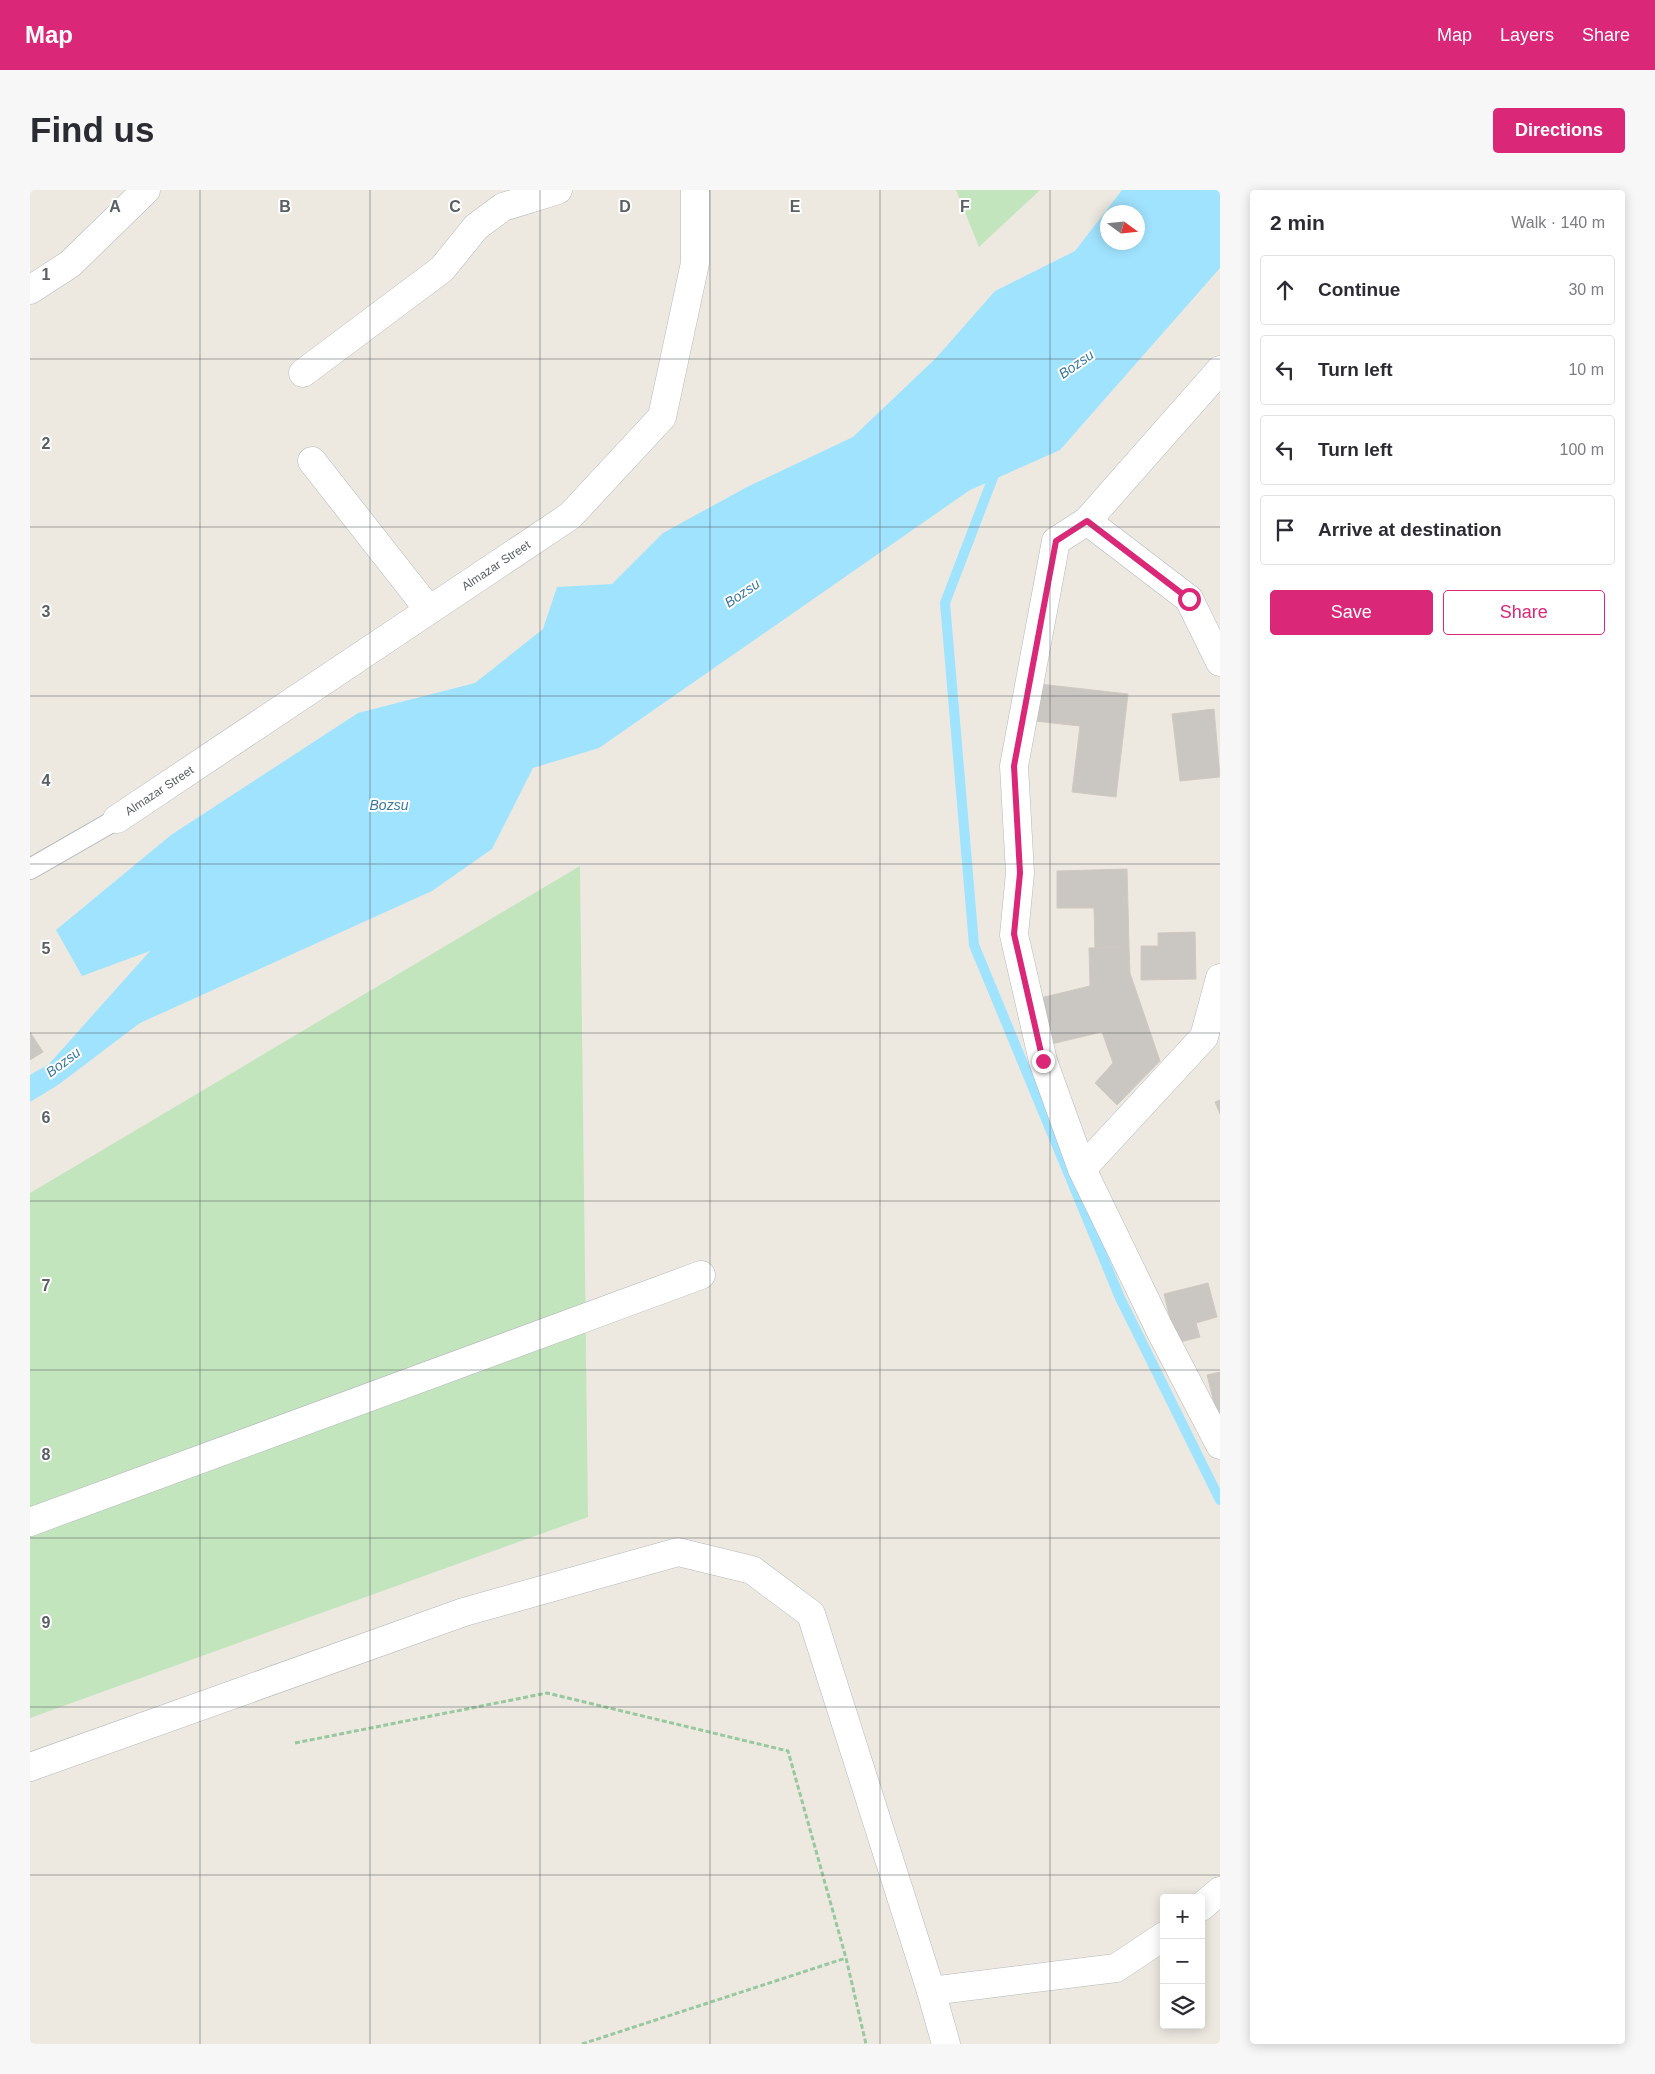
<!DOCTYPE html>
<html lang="en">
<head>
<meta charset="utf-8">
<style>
  :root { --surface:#fff; --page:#f7f7f7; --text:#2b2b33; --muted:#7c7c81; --line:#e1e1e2; --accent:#db2777 }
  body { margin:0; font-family:Helvetica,sans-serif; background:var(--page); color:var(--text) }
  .controls { position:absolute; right:15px; bottom:15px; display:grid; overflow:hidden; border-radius:5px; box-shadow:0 2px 12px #0003 }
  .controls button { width:45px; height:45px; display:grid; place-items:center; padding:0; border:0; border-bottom:1px solid var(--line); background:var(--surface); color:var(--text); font:25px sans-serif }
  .compass { position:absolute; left:1070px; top:15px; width:45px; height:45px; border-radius:50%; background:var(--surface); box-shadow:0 2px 12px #0003; rotate:105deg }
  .stop { position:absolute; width:15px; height:15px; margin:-11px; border:4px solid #db2777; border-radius:50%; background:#fff }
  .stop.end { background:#db2777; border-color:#fff; box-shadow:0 1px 5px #0008 }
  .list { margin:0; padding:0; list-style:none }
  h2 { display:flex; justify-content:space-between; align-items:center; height:65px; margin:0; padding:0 20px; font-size:21px }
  h2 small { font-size:16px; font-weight:400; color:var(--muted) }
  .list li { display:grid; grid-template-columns:32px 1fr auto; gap:15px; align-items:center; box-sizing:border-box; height:70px; margin:0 10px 10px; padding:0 10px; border:1px solid var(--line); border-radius:5px }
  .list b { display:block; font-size:19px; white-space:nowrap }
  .list em { font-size:16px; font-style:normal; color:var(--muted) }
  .actions { display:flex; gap:10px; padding:15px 20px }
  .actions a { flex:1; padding:11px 0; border:1px solid var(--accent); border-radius:5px; text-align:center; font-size:18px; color:var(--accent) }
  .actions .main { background:var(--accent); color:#fff }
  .icon { flex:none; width:28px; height:28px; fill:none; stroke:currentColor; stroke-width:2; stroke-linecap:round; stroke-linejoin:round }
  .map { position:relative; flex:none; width:1190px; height:1854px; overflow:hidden; border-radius:5px }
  header { display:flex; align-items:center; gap:30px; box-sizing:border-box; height:70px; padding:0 25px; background:var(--accent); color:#fff }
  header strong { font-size:24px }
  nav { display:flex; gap:28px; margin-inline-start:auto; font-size:18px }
  .intro { display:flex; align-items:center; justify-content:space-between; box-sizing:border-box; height:120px; padding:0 30px }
  h1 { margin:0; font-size:35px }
  .button { padding:12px 22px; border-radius:5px; background:var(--accent); color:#fff; font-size:18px; font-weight:700 }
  main { display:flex; gap:30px; padding:0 30px }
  aside { flex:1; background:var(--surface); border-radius:5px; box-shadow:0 2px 12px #0003 }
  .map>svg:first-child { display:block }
</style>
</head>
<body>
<header>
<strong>Map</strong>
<nav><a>Map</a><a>Layers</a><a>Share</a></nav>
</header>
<div class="intro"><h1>Find us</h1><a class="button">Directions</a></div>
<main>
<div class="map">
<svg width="1190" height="1854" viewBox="0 0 1190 1854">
  <rect width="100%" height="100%" fill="#ede9e1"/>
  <path fill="#c3e5bd" d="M926,0H1010L949,57Z
    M550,676L558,1327L0,1528V1003Z"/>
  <path fill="#a0e3fe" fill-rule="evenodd" d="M1092,0H1190V78L1030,260L940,300L569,558L503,578L462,659L402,701L110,833L28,895L0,912V885L19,874L120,761L52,786L26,740L141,645L328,523L445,493L513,439L527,397L582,394L633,343L717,297L823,247L906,168L965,101L1045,61ZM1078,22H1108V52H1078Z"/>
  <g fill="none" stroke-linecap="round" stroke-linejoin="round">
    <path stroke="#a0e3fe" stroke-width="10" d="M967,277L915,413L944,755L1090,1108L1190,1310"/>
  </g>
  <path fill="#cac6c1" stroke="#d1c9c0" d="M1009,494L1098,504L1086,607L1042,602L1050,536L1005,531Z
    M1184,519L1190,587L1150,591L1142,524Z
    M1097,679L1099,757L1065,758L1064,718H1027V681Z
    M1165,742L1166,789L1111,790V756H1128V743Z
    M1099,757L1100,783L1130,871L1087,915L1065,893L1083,873L1072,842L1017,855L1006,809L1060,796L1059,758Z
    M0,842L13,862L0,870Z
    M1190,910V924L1185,912Z
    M1178,1093L1187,1127L1166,1133L1170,1147L1146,1153L1134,1104Z
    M1190,1182V1233H1189L1177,1185Z"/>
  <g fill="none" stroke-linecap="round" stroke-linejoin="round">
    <g stroke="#b4b8bc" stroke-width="22">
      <path id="lane" d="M0,679L87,629"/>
    </g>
    <g stroke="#b4b8bc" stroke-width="29">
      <g id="street">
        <path d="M0,100L40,74L116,0"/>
        <path d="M1190,180L1057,331L1026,351L984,576L990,683L984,745L1013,871L1052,979L1130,1140L1190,1255"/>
        <path d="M273,183L412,79L446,37L473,17L528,0"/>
        <path d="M282,271L399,420"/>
        <path d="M1057,331L1159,409L1190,472"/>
        <path id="s1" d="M87,629L540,326L632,227L665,73V0"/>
        <path d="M1052,979L1174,847L1190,788"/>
        <path d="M0,1332L671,1085"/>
        <path d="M0,1577L434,1422L648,1362L722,1380L781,1424L901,1801L916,1854"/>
        <path d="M1171,1717L1190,1701"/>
        <path d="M901,1801L1086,1778L1134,1746"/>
      </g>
    </g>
    <path stroke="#98c89f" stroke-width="3" stroke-dasharray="5 2.5" stroke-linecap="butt" d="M265,1553L517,1503L758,1561L816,1768L836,1854
      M552,1854L816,1768"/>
    <use href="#lane" stroke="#fff" stroke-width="20"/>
    <use href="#street" stroke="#fff" stroke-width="28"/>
  </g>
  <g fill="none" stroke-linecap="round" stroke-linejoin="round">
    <path stroke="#db2777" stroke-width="6" d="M1013,871L984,744L990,683L984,576L1026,351L1057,331L1159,409"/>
  </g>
  <path fill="none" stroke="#5a5f62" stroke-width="1" stroke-opacity="0.55" d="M170,0V1854M340,0V1854M510,0V1854M680,0V1854M850,0V1854M1020,0V1854M0,169H1190M0,337H1190M0,506H1190M0,674H1190M0,843H1190M0,1011H1190M0,1180H1190M0,1348H1190M0,1517H1190M0,1685H1190"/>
  <g text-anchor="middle" stroke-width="4" stroke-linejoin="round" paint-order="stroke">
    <g font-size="12" fill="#5a5f62" stroke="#fff">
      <text dy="4" stroke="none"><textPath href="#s1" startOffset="456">Almazar Street</textPath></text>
      <text dy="4" stroke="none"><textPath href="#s1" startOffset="51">Almazar Street</textPath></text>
    </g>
    <g font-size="14" font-style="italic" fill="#39799e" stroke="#fff">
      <text transform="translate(1046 174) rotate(-35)" y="5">Bozsu</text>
      <text transform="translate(712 403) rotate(-34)" y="5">Bozsu</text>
      <text x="359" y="620">Bozsu</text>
      <text transform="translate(33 872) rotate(-37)" y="5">Bozsu</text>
    </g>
  </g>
  <g font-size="16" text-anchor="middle" font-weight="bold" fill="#5a5f62" stroke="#fff" stroke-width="4" stroke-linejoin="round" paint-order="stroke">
    <text x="85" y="22">A</text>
    <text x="255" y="22">B</text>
    <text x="425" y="22">C</text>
    <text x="595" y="22">D</text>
    <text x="765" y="22">E</text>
    <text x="935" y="22">F</text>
    <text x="16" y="90">1</text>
    <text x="16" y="259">2</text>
    <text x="16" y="427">3</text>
    <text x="16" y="596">4</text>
    <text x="16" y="764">5</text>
    <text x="16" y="933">6</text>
    <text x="16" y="1101">7</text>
    <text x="16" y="1270">8</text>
    <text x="16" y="1438">9</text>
  </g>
</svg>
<div class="controls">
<button>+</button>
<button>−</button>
<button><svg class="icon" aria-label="layers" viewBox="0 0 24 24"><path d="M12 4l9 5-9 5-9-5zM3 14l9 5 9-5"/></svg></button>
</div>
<svg class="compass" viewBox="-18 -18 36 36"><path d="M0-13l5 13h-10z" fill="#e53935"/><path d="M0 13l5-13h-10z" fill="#7c7c81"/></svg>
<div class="stop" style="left:1159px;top:409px"></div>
<div class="stop end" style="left:1013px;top:871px"></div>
</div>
<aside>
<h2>2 min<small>Walk · 140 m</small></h2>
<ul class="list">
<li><svg class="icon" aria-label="ahead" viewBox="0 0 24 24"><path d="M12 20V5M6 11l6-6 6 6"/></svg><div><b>Continue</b></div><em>30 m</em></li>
<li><svg class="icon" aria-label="left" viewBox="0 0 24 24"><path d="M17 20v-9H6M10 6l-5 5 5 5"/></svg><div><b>Turn left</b></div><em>10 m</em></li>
<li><svg class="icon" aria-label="left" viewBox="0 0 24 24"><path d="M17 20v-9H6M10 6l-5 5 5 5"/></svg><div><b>Turn left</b></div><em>100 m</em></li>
<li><svg class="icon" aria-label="arrive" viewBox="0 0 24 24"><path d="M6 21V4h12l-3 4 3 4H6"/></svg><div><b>Arrive at destination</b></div></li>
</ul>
<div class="actions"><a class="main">Save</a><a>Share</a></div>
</aside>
</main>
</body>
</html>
